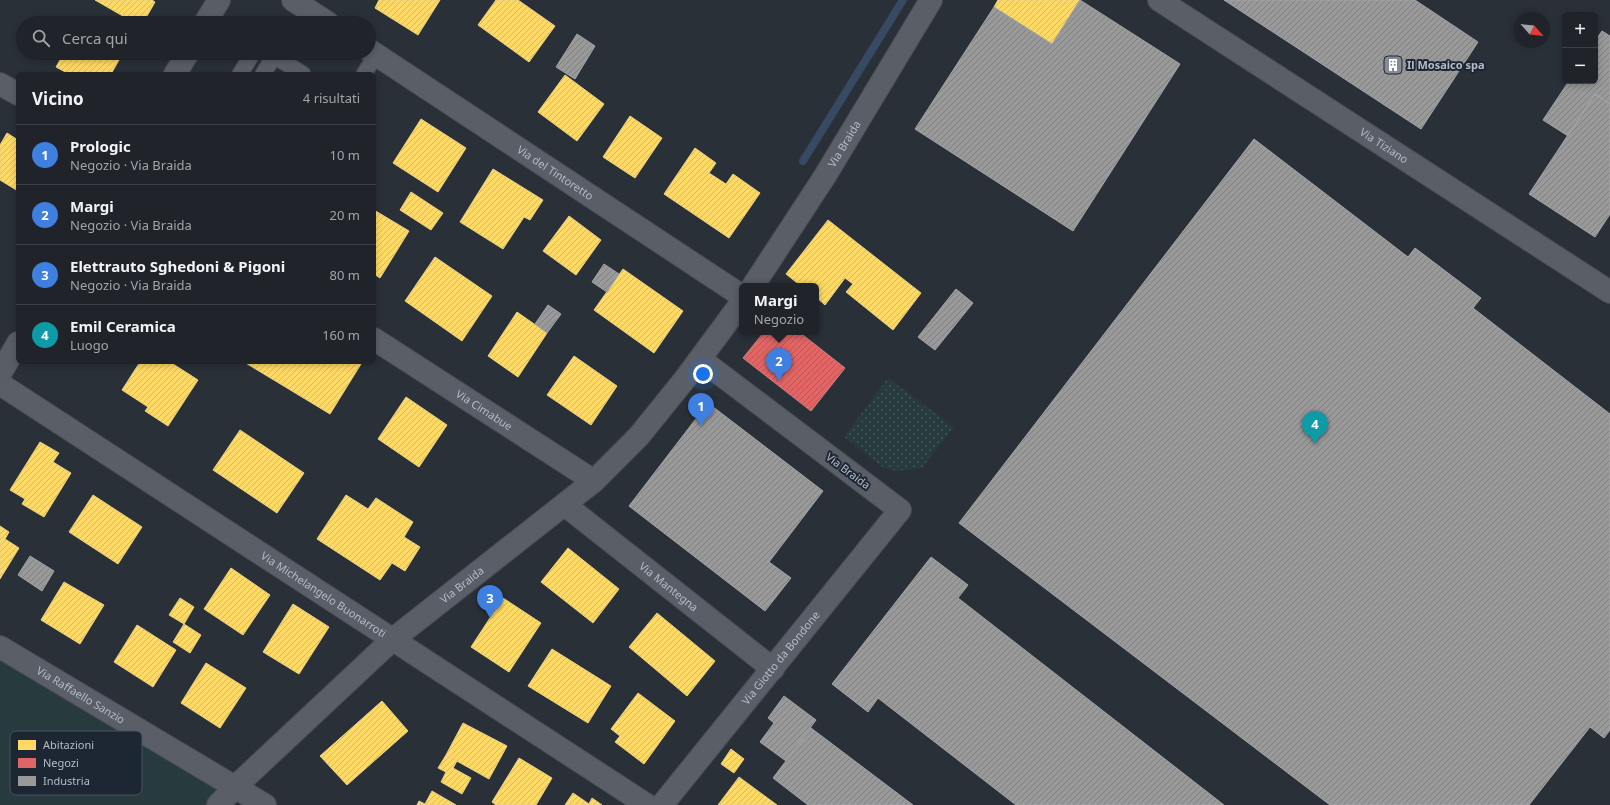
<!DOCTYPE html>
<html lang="it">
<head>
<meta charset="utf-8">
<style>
  :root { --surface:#20242a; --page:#2d3036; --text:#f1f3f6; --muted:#a2a4a8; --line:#3d4147; --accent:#8c9099 }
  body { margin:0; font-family:"Noto Sans",sans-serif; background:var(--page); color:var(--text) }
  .controls { position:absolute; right:12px; top:12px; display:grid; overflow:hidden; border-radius:6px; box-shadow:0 2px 6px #0003 }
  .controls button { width:36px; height:36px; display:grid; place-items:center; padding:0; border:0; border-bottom:1px solid var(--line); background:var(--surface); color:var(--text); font:20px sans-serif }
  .compass { position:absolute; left:1514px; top:12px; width:36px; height:36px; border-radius:50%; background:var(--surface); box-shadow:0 2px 6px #0003; rotate:117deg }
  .you { position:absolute; left:703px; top:374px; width:14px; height:14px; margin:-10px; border:3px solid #fff; border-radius:50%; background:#1a73e8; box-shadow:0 0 0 6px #1a73e833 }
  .badge { display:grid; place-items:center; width:26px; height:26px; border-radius:50%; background:var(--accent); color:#fff; font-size:13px; font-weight:700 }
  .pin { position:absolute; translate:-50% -33px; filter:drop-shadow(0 1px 2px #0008) }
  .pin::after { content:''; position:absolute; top:21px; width:14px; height:12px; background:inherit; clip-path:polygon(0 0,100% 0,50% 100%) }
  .popup { position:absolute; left:739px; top:283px; width:80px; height:52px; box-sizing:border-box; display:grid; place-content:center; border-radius:6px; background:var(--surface); filter:drop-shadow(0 1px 3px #0005); font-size:13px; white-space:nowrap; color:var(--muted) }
  .popup b { font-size:15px; color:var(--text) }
  .popup::after { content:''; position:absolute; left:50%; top:100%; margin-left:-8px; border:8px solid transparent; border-top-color:var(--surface) }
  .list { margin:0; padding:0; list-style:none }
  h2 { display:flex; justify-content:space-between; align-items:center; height:52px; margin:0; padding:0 16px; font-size:17px }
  h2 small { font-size:13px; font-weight:400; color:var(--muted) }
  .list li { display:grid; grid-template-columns:26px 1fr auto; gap:12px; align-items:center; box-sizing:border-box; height:60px; padding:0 16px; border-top:1px solid var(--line) }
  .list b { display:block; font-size:15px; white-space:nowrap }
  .list p { margin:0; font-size:13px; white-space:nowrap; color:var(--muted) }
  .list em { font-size:13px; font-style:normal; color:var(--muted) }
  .icon { flex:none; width:22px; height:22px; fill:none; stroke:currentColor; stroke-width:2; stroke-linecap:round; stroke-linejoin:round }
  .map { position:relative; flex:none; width:1610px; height:805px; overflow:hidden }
  .search { position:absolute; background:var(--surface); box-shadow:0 2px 6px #0003; left:16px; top:16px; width:360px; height:44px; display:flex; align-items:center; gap:10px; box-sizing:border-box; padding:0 14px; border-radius:22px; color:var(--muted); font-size:15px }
  .panel { position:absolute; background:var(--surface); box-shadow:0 2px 6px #0003; left:16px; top:72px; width:360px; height:292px; border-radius:6px }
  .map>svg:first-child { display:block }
</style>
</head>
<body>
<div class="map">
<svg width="1610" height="805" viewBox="0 0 1610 805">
  <defs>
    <pattern id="grass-dots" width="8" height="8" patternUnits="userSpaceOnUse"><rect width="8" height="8" fill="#273a3e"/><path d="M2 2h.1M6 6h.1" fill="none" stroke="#445559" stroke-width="1.8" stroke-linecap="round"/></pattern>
    <pattern id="homes-hatch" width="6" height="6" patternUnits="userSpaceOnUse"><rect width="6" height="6" fill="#ffd966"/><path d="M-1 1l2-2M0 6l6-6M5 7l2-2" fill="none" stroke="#d7b95e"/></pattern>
    <pattern id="shops-hatch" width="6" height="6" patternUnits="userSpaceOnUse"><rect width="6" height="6" fill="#e06666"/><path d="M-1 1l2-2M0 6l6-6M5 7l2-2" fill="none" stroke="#b65a5c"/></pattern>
    <pattern id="industry-hatch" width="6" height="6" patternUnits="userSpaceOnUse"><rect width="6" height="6" fill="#999"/><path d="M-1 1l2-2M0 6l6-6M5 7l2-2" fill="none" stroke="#808182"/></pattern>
  </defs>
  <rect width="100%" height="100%" fill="#2a3038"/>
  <path fill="url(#grass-dots)" d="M888,378L954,427L922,468L897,471L884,468L844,437Z"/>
  <path fill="#273a3e" d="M0,648L237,788L222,805H0Z"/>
  <path fill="url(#homes-hatch)" stroke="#e8d084" d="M95,0H152L155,2L143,23H135Z
    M379,0H440L418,35L375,8Z
    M496,0H518L555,26L529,62L478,25Z
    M998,0H1080L1052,44L994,7Z
    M64,53H123L111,74H69L56,67Z
    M565,75L604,104L577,141L538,112Z
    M630,116L662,138L635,178L603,157Z
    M421,119L466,148L438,192L393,163Z
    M7,133L18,140V191L0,180V145Z
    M695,148L716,163L709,173L726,184L733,174L760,193L729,238L664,194Z
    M493,169L543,200L530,220L524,217L503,249L460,222Z
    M411,192L443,213L431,230L400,210Z
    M374,210L409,231L380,278L374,274Z
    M569,216L601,240L576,275L543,251Z
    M828,220L921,293L893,330L846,292L853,284L845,278L825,305L816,297V286H801L786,274Z
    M435,257L492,296L462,341L405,301Z
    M623,269L683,311L654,353L594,310Z
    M517,312L547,333L518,377L488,356Z
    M574,356L617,386L591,425L547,395Z
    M140,362H170L198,380L168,426L145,411L148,407L122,390Z
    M244,362H358L361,364L330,414Z
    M406,397L447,425L419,467L378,439Z
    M240,430L304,473L277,513L213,470Z
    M40,442L59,453L53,462L71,473L44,517L22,504L25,499L10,490Z
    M93,495L142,527L118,564L69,532Z
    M346,495L368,509L376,498L413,522L404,537L420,547L405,571L392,563L380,580L317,539Z
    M0,526L9,532L5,539L19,548L0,579Z
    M568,548L619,589L593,623L541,582Z
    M231,568L270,595L243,635L204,609Z
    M64,582L104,605L80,644L41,620Z
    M180,598L194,607L184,624L169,615Z
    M503,598L541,623L509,672L471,647Z
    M293,604L329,627L299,674L263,652Z
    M657,613L715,661L687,696L629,647Z
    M184,624L201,635L190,653L173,642Z
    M137,625L176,650L153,687L114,662Z
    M552,649L611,686L588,723L528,686Z
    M206,663L246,688L220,728L181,703Z
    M638,693L675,721L644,764L615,742L620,736L611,729Z
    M382,701L408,731L347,785L320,756Z
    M463,723L507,746L489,779L446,755Z
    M731,749L744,759L734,773L721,764Z
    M446,755L457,761L453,768L471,778L462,794L441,782L446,772L438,768Z
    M519,758L552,778L536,805H496L492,802Z
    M739,777L777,805H718Z
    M432,791L456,805H417L419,801L425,804Z
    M573,793L589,804L592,798L602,805H565Z"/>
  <path fill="url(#shops-hatch)" stroke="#d38084" d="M764,332H799L845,368L811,411L743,358Z"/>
  <path fill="url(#industry-hatch)" stroke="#a1a4a7" d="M1080,0L1180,64L1073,231L915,129L994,7L1052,44Z
    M1224,0H1415L1478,42L1421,129Z
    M1602,31L1610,36V104L1595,94L1568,136L1543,120L1569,81H1595V41Z
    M577,34L595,46L575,79L556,67Z
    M1595,94L1610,104V214L1595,237L1529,194Z
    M1254,139L1408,257L1415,248L1481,298L1473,308L1610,414V730L1604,738L1590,727L1529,805H1330L959,523Z
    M604,264L619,274L607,292L592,282Z
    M956,289L973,303L935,350L918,337Z
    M548,305L561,314L547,333L535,324Z
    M708,403L823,491L769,562L791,578L765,611L629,506Z
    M30,556L54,571L42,591L18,575Z
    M931,557L968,585L958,598L1224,805H1016L878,698L868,712L832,684Z
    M784,696L816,720L786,761L760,742L774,723L768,718Z
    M811,728L913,805H808L773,778Z"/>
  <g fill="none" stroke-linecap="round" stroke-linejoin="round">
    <path stroke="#384963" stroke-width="8" d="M803,161L903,0"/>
    <g stroke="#484c53" stroke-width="17">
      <path id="lane" d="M274,56L303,74
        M240,74L253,53
        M263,74L274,56L268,53
        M364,74L376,55"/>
    </g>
    <g stroke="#484c53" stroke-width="24">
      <g id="street">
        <path d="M293,0L328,23"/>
        <path id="s1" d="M1159,0L1610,292"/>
        <path id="s2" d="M369,50L742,296"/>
        <path d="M0,84L18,94"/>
        <path id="s3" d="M753,286L825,176L931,0"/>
        <path id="s4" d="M374,339L594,481"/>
        <path id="s5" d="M0,384L647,805"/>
        <path id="s6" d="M565,505L773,669"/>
        <path id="s7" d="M0,647L265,805"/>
        <path id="s8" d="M218,805L234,788L392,640L594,481L639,436L685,379L742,302"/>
        <path id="s9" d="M662,805L900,510L700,359"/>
      </g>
    </g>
    <g stroke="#484c53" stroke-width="24">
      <path id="secondary" d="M205,23L219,0
        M175,74L188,53
        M0,374L18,343"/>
    </g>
    <use href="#lane" stroke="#5a5e66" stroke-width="15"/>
    <use href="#street" stroke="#5a5e66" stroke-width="22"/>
    <use href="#secondary" stroke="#595d64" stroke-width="22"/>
  </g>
  <defs>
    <g id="building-square" transform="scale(1)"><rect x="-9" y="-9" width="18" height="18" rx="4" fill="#848b96" stroke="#1d2633"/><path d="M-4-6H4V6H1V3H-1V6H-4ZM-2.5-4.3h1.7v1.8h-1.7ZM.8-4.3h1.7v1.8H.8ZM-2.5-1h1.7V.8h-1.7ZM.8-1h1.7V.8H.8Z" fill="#fff"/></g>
  </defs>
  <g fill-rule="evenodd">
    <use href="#building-square" x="1393" y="65"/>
  </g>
  <g text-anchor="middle" stroke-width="4" stroke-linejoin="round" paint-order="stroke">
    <g font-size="11" font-weight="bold" fill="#b4bcc9" stroke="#1d2633" text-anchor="start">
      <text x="1407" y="69">Il Mosaico spa</text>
    </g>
    <g font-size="11" fill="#b4bcc9" stroke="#1d2633">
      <text dy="4" stroke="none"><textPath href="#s3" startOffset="169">Via Braida</textPath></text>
      <text dy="4" stroke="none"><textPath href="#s1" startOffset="268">Via Tiziano</textPath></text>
      <text dy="4" stroke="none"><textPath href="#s2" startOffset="223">Via del Tintoretto</textPath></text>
      <text dy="4" stroke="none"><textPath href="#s4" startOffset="131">Via Cimabue</textPath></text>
      <text transform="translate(848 471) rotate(37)" y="4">Via Braida</text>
      <text dy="4" stroke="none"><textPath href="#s8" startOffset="329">Via Braida</textPath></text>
      <text dy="4" stroke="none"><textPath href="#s6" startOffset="132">Via Mantegna</textPath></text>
      <text dy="4" stroke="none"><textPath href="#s5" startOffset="386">Via Michelangelo Buonarroti</textPath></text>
      <text dy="4" stroke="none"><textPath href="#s9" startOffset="189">Via Giotto da Bondone</textPath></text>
      <text dy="4" stroke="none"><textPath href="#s7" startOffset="94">Via Raffaello Sanzio</textPath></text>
    </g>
  </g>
  <rect x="10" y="731" width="132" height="64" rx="6" fill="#1d2633" stroke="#4a5360" stroke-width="1"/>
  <rect x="18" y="740" width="18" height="10" fill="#ffd966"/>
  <rect x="18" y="758" width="18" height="10" fill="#e06666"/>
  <rect x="18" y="776" width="18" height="10" fill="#999"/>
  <g font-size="11" fill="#b4bcc9">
    <text x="43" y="749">Abitazioni</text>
    <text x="43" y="767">Negozi</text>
    <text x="43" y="785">Industria</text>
  </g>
</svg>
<div class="controls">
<button>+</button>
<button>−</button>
</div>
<svg class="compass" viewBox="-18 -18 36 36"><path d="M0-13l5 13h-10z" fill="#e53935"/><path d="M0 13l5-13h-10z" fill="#a2a4a8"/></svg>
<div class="you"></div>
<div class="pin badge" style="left:701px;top:426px;background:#3f7fe0">1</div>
<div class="pin badge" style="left:779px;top:381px;background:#3f7fe0">2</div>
<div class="popup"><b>Margi</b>Negozio</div>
<div class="pin badge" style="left:490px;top:618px;background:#3f7fe0">3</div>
<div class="pin badge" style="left:1315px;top:444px;background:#0f9aa8">4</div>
<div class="search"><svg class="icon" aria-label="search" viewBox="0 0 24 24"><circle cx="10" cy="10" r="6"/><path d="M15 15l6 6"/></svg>Cerca qui</div>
<section class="panel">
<h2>Vicino<small>4 risultati</small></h2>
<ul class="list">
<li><span class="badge" style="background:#3f7fe0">1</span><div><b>Prologic</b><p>Negozio · Via Braida</p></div><em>10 m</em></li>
<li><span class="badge" style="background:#3f7fe0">2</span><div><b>Margi</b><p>Negozio · Via Braida</p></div><em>20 m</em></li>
<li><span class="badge" style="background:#3f7fe0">3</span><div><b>Elettrauto Sghedoni &amp; Pigoni</b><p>Negozio · Via Braida</p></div><em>80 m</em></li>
<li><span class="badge" style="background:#0f9aa8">4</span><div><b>Emil Ceramica</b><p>Luogo</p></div><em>160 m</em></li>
</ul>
</section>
</div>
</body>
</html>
